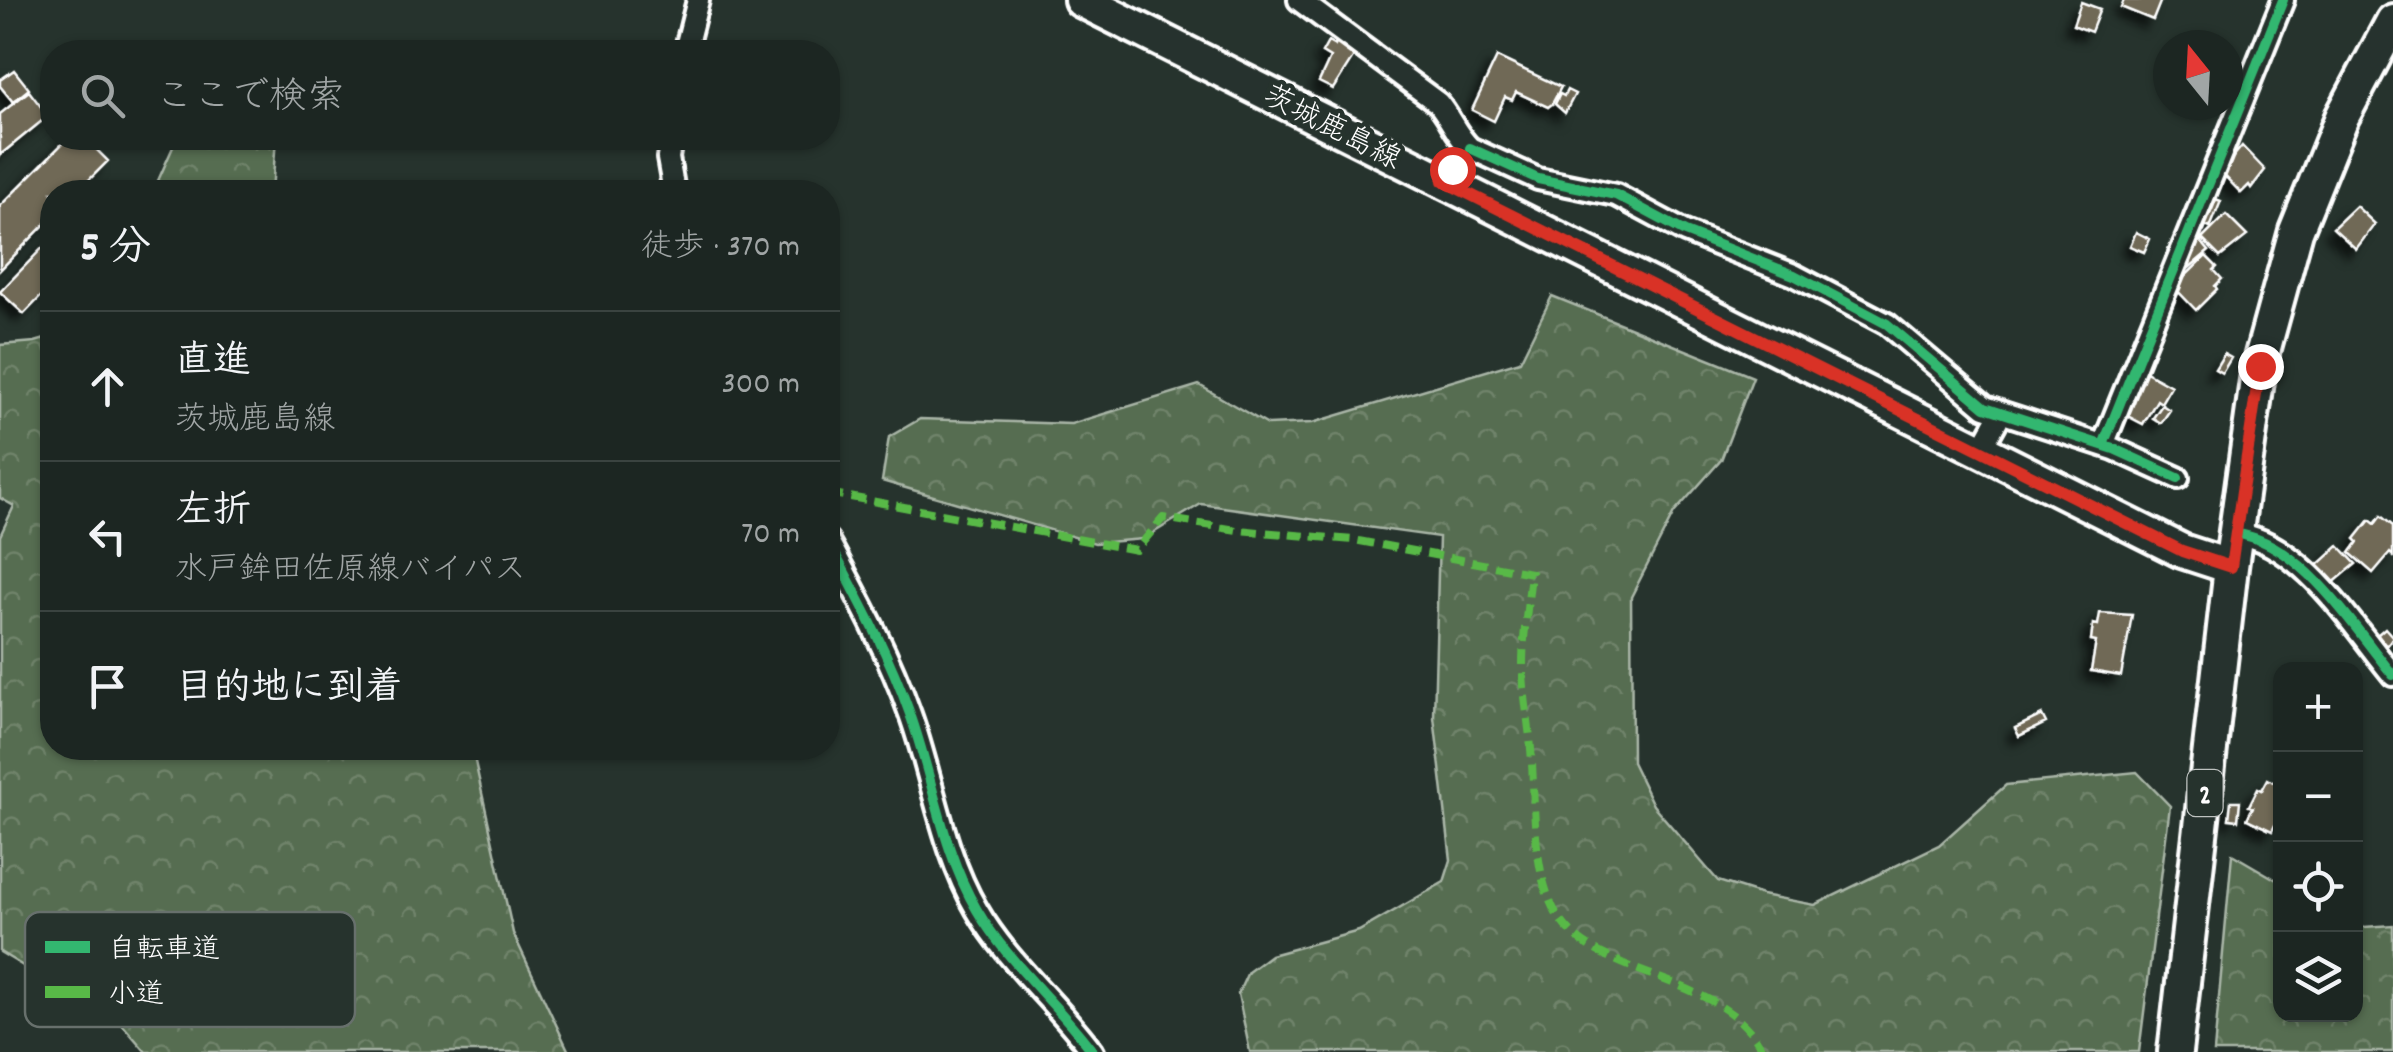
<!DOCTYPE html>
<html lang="ja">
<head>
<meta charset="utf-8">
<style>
  :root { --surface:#1c2622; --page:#252e2a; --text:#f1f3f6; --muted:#a0a5a5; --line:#3a4340 }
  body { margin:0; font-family:Dekko,"Klee One",sans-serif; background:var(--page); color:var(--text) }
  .controls { position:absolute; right:30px; bottom:30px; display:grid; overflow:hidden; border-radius:20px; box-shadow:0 2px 8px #0004 }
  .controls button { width:90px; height:90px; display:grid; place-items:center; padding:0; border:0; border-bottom:2px solid var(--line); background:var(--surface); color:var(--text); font:50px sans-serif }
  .compass { position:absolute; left:2153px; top:30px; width:90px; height:90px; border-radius:50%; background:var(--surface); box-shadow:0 2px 8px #0004; rotate:342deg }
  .stop { position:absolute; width:30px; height:30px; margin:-22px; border:8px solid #d93025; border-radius:50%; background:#fff }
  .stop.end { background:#d93025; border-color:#fff; box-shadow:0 2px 10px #0008 }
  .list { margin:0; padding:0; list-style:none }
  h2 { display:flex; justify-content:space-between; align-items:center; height:130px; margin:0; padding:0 40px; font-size:42px }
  h2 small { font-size:32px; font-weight:400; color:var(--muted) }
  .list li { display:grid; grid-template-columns:65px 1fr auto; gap:30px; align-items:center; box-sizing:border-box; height:150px; padding:0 40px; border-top:2px solid var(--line) }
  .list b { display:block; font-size:38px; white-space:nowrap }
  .list p { margin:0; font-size:32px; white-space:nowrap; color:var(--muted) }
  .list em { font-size:32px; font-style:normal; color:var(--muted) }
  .icon { flex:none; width:55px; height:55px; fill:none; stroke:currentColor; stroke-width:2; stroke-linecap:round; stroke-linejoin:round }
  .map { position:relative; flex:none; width:2393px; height:1052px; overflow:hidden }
  .search { position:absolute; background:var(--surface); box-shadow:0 2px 8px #0004; left:40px; top:40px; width:800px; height:110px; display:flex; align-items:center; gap:25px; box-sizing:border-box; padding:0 35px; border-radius:40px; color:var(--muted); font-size:38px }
  .panel { position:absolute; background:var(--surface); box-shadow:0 2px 8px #0004; left:40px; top:180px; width:800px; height:580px; border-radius:40px }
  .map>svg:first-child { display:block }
</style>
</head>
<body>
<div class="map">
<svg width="2393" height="1052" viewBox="0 0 2393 1052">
  <defs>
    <pattern id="forest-crowns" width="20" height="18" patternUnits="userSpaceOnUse" patternTransform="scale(2.5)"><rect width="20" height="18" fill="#566d51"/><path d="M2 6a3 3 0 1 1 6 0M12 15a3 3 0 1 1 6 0" fill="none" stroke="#6f836b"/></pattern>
    <filter id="shadow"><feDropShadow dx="-8" dy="8" stdDeviation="5" flood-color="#0009"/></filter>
  </defs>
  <rect width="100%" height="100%" fill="#26332d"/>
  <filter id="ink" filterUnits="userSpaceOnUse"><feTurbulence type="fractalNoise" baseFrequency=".01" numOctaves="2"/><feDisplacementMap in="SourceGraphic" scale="20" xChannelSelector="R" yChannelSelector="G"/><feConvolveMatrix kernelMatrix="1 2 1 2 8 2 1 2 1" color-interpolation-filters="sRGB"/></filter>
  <g filter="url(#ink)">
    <path fill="url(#forest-crowns)" stroke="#aab6a8" stroke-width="2.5" d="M177,138H276L272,192H153Z
      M1552,296L1753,377L1721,460L1674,513L1631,597L1632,762L1653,805L1718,881L1762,895L1815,905L1939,845L2006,785L2137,772L2170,806L2139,1052H1250L1238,994L1248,972L1271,955L1359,931L1444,882L1451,860L1434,717L1439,537L1201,504L1143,539L1095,543L882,481L889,437L920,419L1071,424L1199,385L1268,425L1312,423L1520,361Z
      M52,337V748H472L513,933L569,1052H146L109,1009L28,969L0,952V536L14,506L0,498V345L35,342Z
      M2232,854L2280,882V1014H2356V924L2364,927L2393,925V1052H2214Z"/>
    <path fill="#6f6957" stroke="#fff" stroke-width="2.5" filter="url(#shadow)" d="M2124,0H2161L2153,20L2121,7Z
      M2081,2L2100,9L2091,32L2073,25Z
      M1328,42L1335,46L1337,42L1356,53L1333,89L1319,82L1330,58L1322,53Z
      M1497,57L1561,87L1552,104L1548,107L1516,92L1512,100L1505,97L1494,121L1472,110Z
      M14,70L29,89L13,102L0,86V80Z
      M1567,90L1575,94L1565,113L1555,104L1560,94L1564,96Z
      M29,91L48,116L0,155V114Z
      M68,138H85L108,161L77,192H52V217L0,270V206Z
      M2242,146L2265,170L2251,188L2249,185L2241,193L2221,172Z
      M2210,197L2221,201L2210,228L2206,226L2204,231L2197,227Z
      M2356,206L2375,224L2356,249L2333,228Z
      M2226,215L2247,236L2220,257L2202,239Z
      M2136,232L2150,239L2144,252L2130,246Z
      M52,238V285L24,314L0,292Z
      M2198,238L2209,251L2189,268L2182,260L2187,247Z
      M2206,256L2217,267L2214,270L2222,279L2215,286L2217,289L2196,310L2174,287Z
      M2224,354L2231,358L2222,373L2215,369Z
      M2139,368L2171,386L2161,403L2157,400L2143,424L2120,412Z
      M2162,405L2170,410L2161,423L2153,418Z
      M2381,516L2393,526V556L2390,553L2373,573L2350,553L2358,542L2355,539L2370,520L2375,524Z
      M2339,546L2356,564L2332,584L2317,566Z
      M2100,613L2132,615L2121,676L2091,671L2096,642L2091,641L2093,624L2098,625Z
      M2385,628L2393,637L2386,646L2377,635Z
      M2042,715L2046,723L2019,736L2015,728Z
      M2268,779L2280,785V815L2272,831L2247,819L2253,807L2249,806L2258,788L2262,790Z
      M2231,801H2240L2238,820L2229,819Z"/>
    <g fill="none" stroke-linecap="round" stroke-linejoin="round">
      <g stroke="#fff" stroke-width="28">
        <path id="street" d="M1299,0L1438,103C1450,117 1456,135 1470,148L1443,181
          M685,52L698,0
          M671,138L668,158L674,192
          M1470,148L1538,179L1616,195L1685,232L1794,275L1887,324L1985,407L2114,449L2178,478
          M2103,445L2283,0
          M1980,451L2001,413
          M2236,534C2300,540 2354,628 2393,675
          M828,541C858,597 889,654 910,714C933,778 942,851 977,910C1007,962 1057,1003 1093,1052"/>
      </g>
      <g stroke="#fff" stroke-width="40">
        <path id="primary" d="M1081,0L2182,551L2231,567
          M2175,1052L2231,567L2259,366L2296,231L2342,117L2393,21"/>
      </g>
      <use href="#street" stroke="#26332d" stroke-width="20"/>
      <use href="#primary" stroke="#26332d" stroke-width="32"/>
      <path stroke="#58b947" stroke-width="8" stroke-dasharray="15 8" stroke-linecap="butt" d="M828,493L1136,550L1163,518L1237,530L1354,540L1531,573C1528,604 1523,635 1523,665C1523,693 1529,722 1531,749C1535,796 1532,859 1550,901C1557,918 1569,933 1584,943C1641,982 1729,985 1764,1052"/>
      <g stroke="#26332d" stroke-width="16">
        <path id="cycleway" d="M1470,148L1538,179L1616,195L1685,232L1794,275L1887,324L1985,407L2114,449L2178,478
          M2103,445L2283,0
          M2236,534C2300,540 2354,628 2393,675
          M828,541C858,597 889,654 910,714C933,778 942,851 977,910C1007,962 1057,1003 1093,1052"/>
      </g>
      <use href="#cycleway" stroke="#33b770" stroke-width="10"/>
    </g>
  </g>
  <g fill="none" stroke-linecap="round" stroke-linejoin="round" filter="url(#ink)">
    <path stroke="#d93025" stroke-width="12" d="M1452,169L1443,181L2182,551L2231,567L2260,366"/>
  </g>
  <g text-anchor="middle" stroke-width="9" stroke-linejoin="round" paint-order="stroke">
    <rect fill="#26332d" stroke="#bec2c0" stroke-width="2.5" x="2187.5" y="770" width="35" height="46" rx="8"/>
    <g font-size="28" font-weight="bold" fill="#fff">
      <text x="2205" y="803">2</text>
    </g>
    <g font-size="30" fill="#fff" stroke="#26332d">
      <text transform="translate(1333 126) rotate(27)" y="10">茨城鹿島線</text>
    </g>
  </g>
  <rect x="25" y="912" width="330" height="115" rx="15" fill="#26332d" stroke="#67706c" stroke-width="2.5"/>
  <rect x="45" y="941" width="45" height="12" fill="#33b770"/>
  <rect x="45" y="986" width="45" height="12" fill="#58b947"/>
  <g font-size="28" fill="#fff">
    <text x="108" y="957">自転車道</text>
    <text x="108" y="1002">小道</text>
  </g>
</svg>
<div class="controls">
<button>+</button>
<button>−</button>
<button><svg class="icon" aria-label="locate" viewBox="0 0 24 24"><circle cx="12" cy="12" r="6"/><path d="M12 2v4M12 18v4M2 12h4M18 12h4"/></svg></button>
<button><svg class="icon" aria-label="layers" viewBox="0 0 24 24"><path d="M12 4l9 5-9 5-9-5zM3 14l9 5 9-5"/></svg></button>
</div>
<svg class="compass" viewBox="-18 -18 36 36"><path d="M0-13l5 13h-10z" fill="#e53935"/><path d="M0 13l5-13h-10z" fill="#a0a5a5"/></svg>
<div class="stop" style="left:1452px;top:169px"></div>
<div class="stop end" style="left:2260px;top:366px"></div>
<div class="search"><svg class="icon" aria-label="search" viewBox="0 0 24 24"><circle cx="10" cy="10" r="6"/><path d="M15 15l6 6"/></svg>ここで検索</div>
<section class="panel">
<h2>5 分<small>徒歩 · 370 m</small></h2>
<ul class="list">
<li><svg class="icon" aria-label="ahead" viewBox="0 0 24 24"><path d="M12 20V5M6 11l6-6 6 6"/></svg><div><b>直進</b><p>茨城鹿島線</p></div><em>300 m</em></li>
<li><svg class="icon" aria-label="left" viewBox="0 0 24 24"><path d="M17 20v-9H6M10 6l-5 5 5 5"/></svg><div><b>左折</b><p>水戸鉾田佐原線バイパス</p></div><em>70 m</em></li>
<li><svg class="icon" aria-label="arrive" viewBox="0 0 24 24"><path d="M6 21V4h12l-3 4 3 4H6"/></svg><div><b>目的地に到着</b></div></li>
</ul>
</section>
</div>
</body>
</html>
